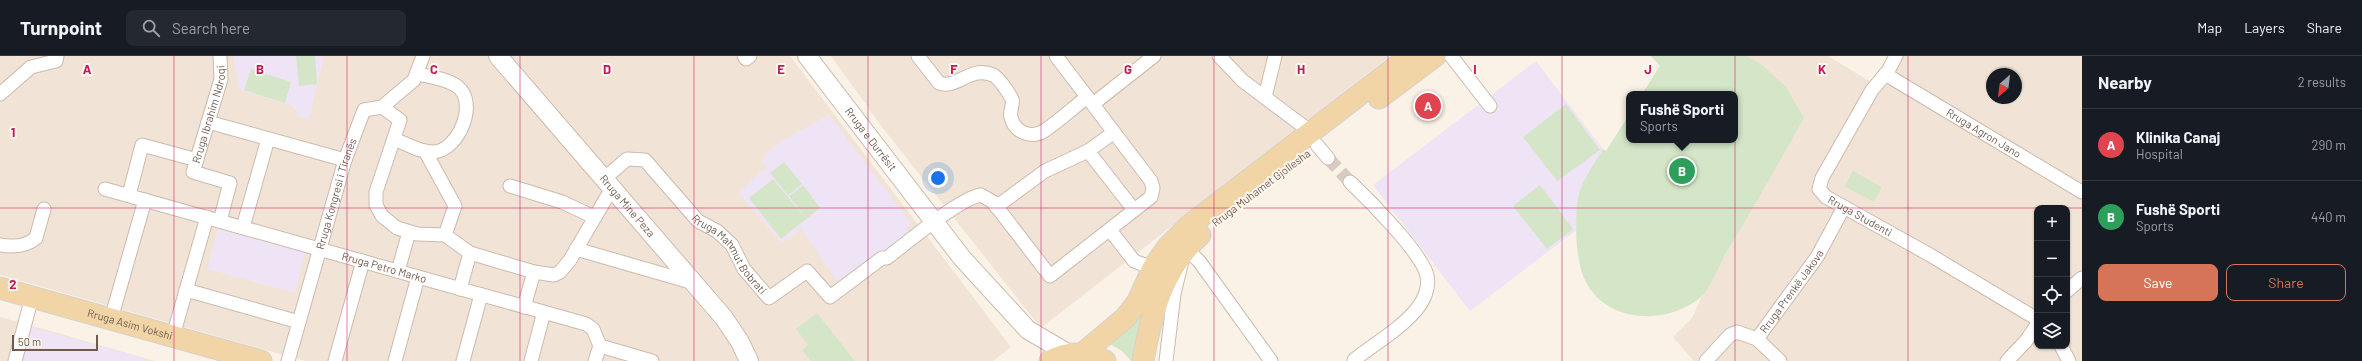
<!DOCTYPE html>
<html lang="en">
<head>
<meta charset="utf-8">
<style>
  :root { --surface:#171b24; --page:#242831; --text:#f1f3f6; --muted:#9ea1a6; --line:#363941; --accent:#d6745a }
  body { margin:0; font-family:Barlow,sans-serif; background:var(--page); color:var(--text) }
  .controls { position:absolute; right:12px; bottom:12px; display:grid; overflow:hidden; border-radius:8px; box-shadow:0 1px 3px #0004 }
  .controls button { width:36px; height:36px; display:grid; place-items:center; padding:0; border:0; border-bottom:1px solid var(--line); background:var(--surface); color:var(--text); font:20px sans-serif }
  .compass { position:absolute; left:1986px; top:12px; width:36px; height:36px; border-radius:50%; background:var(--surface); box-shadow:0 1px 3px #0004; rotate:208deg }
  .scale { position:absolute; left:12px; bottom:10px; width:86px; box-sizing:border-box; padding-left:4px; border:2px solid #715a4e; border-top:0; font-size:11px; line-height:14px; white-space:nowrap; color:#715a4e; -webkit-text-stroke:3px #fdf6ed; paint-order:stroke }
  .you { position:absolute; left:938px; top:122px; width:14px; height:14px; margin:-10px; border:3px solid #fff; border-radius:50%; background:#1a73e8; box-shadow:0 0 0 6px #1a73e833 }
  .badge { display:grid; place-items:center; width:26px; height:26px; border-radius:50%; background:var(--accent); color:#fff; font-size:13px; font-weight:700 }
  .pin { position:absolute; translate:-50% -50%; border:2px solid #fff; box-shadow:0 1px 4px #0006 }
  .popup { position:absolute; left:1626px; top:35px; width:112px; height:52px; box-sizing:border-box; display:grid; place-content:center; border-radius:8px; background:var(--surface); filter:drop-shadow(0 1px 3px #0005); font-size:13px; white-space:nowrap; color:var(--muted) }
  .popup b { font-size:15px; color:var(--text) }
  .popup::after { content:''; position:absolute; left:50%; top:100%; margin-left:-8px; border:8px solid transparent; border-top-color:var(--surface) }
  .list { margin:0; padding:0; list-style:none }
  h2 { display:flex; justify-content:space-between; align-items:center; height:52px; margin:0; padding:0 16px; font-size:17px }
  h2 small { font-size:13px; font-weight:400; color:var(--muted) }
  .list li { display:grid; grid-template-columns:26px 1fr auto; gap:12px; align-items:center; box-sizing:border-box; height:72px; padding:0 16px; border-top:1px solid var(--line) }
  .list b { display:block; font-size:15px; white-space:nowrap }
  .list p { margin:0; font-size:13px; white-space:nowrap; color:var(--muted) }
  .list em { font-size:13px; font-style:normal; color:var(--muted) }
  .actions { display:flex; gap:8px; padding:12px 16px }
  .actions a { flex:1; padding:9px 0; border:1px solid var(--accent); border-radius:8px; text-align:center; font-size:14px; color:var(--accent) }
  .actions .main { background:var(--accent); color:#fff }
  .icon { flex:none; width:22px; height:22px; fill:none; stroke:currentColor; stroke-width:2; stroke-linecap:round; stroke-linejoin:round }
  .map { position:relative; flex:none; width:2082px; height:305px; overflow:hidden }
  header { display:flex; align-items:center; gap:24px; box-sizing:border-box; height:56px; padding:0 20px; background:var(--surface); border-bottom:1px solid var(--line) }
  header strong { font-size:19px }
  nav { display:flex; gap:22px; margin-inline-start:auto; font-size:14px }
  .search { width:280px; height:36px; background:var(--page); display:flex; align-items:center; gap:10px; box-sizing:border-box; padding:0 14px; border-radius:8px; color:var(--muted); font-size:15px }
  main { display:flex }
  aside { flex:1; background:var(--surface) }
  .map>svg:first-child { display:block }
</style>
</head>
<body>
<header>
<strong>Turnpoint</strong>
<div class="search"><svg class="icon" aria-label="search" viewBox="0 0 24 24"><circle cx="10" cy="10" r="6"/><path d="M15 15l6 6"/></svg>Search here</div>
<nav><a>Map</a><a>Layers</a><a>Share</a></nav>
</header>
<main>
<div class="map">
<svg width="2082" height="305" viewBox="0 0 2082 305">
  <rect width="100%" height="100%" fill="#faf2e7"/>
  <path fill="#f1e4d6" fill-rule="evenodd" d="M0,0H790L1011,291L993,305H305L0,219Z
    M831,0H1390L1041,272L882,71Z
    M1747,0H1828L1876,29L1896,0H2082V305H1694L1673,281L1692,262L1702,240L1803,62L1762,9ZM1992,18H2016V42H1992ZM2037,152H2067V290H2037Z
    M0,261L36,271L155,305H0Z"/>
  <path fill="#efe4f6" d="M233,0H324L309,63L296,60L297,55L293,50L240,34Z
    M1536,5L1603,93L1580,135L1577,150L1578,173L1470,255L1373,129Z
    M829,59L911,167L906,173L909,177L837,225L801,173L782,187L738,137L764,113H768L762,105L765,103L763,100L783,84Z
    M218,173L305,196L295,237L207,213Z
    M30,271L144,302L145,305H20Z"/>
  <path fill="#d4e6c7" d="M296,0H315L317,28L299,30Z
    M1651,0H1747L1762,9L1786,31L1804,62C1778,108 1752,154 1725,199C1719,210 1710,233 1701,241C1667,270 1604,268 1584,222C1576,204 1575,171 1577,150C1578,130 1593,110 1603,93L1606,95L1629,59V84H1735V38H1642L1660,10Z
    M251,13L291,26L285,47L244,34Z
    M1566,48L1600,94L1557,125L1523,81Z
    M784,106L802,128L788,139L770,117Z
    M1853,115L1882,131L1874,146L1844,130Z
    M773,123L806,163L781,183L749,142Z
    M803,129L820,152L806,163L789,140Z
    M1540,129L1573,173L1547,193L1513,150Z
    M1146,249L1135,305H1131L1122,295L1108,287Z
    M817,257L855,305H811L802,294L808,289L796,273Z"/>
  <g fill="none" stroke-linecap="round" stroke-linejoin="round">
    <path stroke="#d8ccc1" stroke-width="13" stroke-dasharray="13 6" stroke-linecap="butt" d="M1328,102L1350,126"/>
    <g stroke="#cbbaae" stroke-width="15">
      <g id="minor">
        <path d="M744,0L746,3L750,0"/>
        <path d="M918,0L939,27C957,34 970,9 993,19C999,22 1009,37 1012,43C1014,49 1009,55 1011,61C1014,76 1031,83 1044,75C1059,65 1073,52 1087,41"/>
        <path d="M1219,0L1243,25L1311,76"/>
        <path d="M1451,0L1490,50"/>
        <path id="s1" d="M1896,0L1888,15L1872,34L1822,122L1819,133L1826,141L1930,199L2037,263"/>
        <path id="s2" d="M1885,18L2082,136"/>
        <path d="M0,38L31,11L56,5L57,0"/>
        <path d="M1265,41L1275,0"/>
        <path d="M1093,48L1154,0"/>
        <path d="M382,51L400,64L376,136V149L382,160L397,172L417,178L445,179L470,197L534,216L554,219L560,216L570,204L612,132"/>
        <path d="M208,66L345,104"/>
        <path d="M394,83C405,87 421,97 434,96C459,94 478,47 458,31C448,23 430,21 418,18"/>
        <path d="M1317,89L1328,102"/>
        <path d="M425,95L455,150L445,179"/>
        <path d="M1088,95L1134,154"/>
        <path id="s3" d="M604,123L627,103L645,104L698,165L717,175L732,189L744,213L769,242L807,215L830,241L882,202H887C906,187 960,142 981,139L993,146L1050,220L1151,141L1153,132L1151,125L1056,0"/>
        <path d="M1350,126C1368,143 1423,198 1427,220C1430,232 1423,246 1416,254C1399,274 1374,288 1354,304"/>
        <path d="M510,130L562,146L594,161"/>
        <path id="s4" d="M105,133L586,268L593,273L600,290"/>
        <path d="M129,139L142,89L197,104"/>
        <path d="M996,151L1045,115L1088,95L1113,77"/>
        <path id="s5" d="M220,165L230,127L193,116L221,23L220,0"/>
        <path d="M243,171L268,83"/>
        <path d="M1110,174L1134,205L1153,212"/>
        <path d="M0,189C13,191 26,191 36,182L44,153"/>
        <path d="M576,193L694,227"/>
        <path d="M398,215L409,176"/>
        <path d="M460,233L470,197"/>
        <path d="M186,234L299,266"/>
        <path d="M2067,235L2082,222"/>
        <path d="M524,251L534,216"/>
        <path d="M111,263L145,144"/>
        <path d="M173,280L207,161"/>
        <path id="s6" d="M1757,283L1817,201L1844,151"/>
        <path d="M600,290L652,305"/>
        <path d="M2061,290L2069,305"/>
        <path d="M15,305L32,241"/>
        <path id="s7" d="M288,305L345,104L364,54L382,51L414,24L423,0"/>
        <path d="M335,305L363,205"/>
        <path d="M395,305L418,221"/>
        <path d="M463,305L481,239"/>
        <path d="M531,305L544,256"/>
        <path d="M595,305L600,290"/>
        <path d="M1166,305L1174,238L1185,192L1199,205L1271,305"/>
        <path d="M1706,305L1730,279L1737,276L1757,283L1780,305"/>
        <path d="M2007,305L2026,285L2037,269"/>
      </g>
    </g>
    <g stroke="#cdbbac" stroke-width="20">
      <g id="secondary">
        <path id="s8" d="M498,0L724,262L740,286L749,305"/>
        <path id="s9" d="M807,0L962,202L1028,274L1069,298"/>
      </g>
    </g>
    <g stroke="#d7d1cd" stroke-width="23">
      <g id="primary">
        <path d="M1379,42L1435,0"/>
        <path id="s10" d="M0,232L261,305"/>
        <path d="M1082,298L1125,262L1137,247L1153,212L1167,192L1190,169L1410,0"/>
        <path d="M1050,305C1068,295 1086,296 1105,305"/>
        <path d="M1143,305C1151,259 1163,211 1200,179"/>
      </g>
    </g>
    <use href="#minor" stroke="#fff" stroke-width="13"/>
    <use href="#secondary" stroke="#fff" stroke-width="18"/>
    <use href="#primary" stroke="#f1d5a7" stroke-width="21"/>
  </g>
  <path fill="none" stroke="#c2185b" stroke-width="1" stroke-opacity="0.55" d="M174,0V305M347,0V305M520,0V305M694,0V305M868,0V305M1041,0V305M1214,0V305M1388,0V305M1562,0V305M1735,0V305M1908,0V305M0,152H2037M2067,152H2082"/>
  <g text-anchor="middle" stroke-width="4" stroke-linejoin="round" paint-order="stroke">
    <g font-size="11" fill="#715a4e" stroke="#fdf6ed">
      <text dy="4" stroke="none"><textPath href="#s5" startOffset="138">Rruga Ibrahim Ndroqi</textPath></text>
      <text dy="4" stroke="none"><textPath href="#s2" startOffset="115">Rruga Agron Jano</textPath></text>
      <text dy="4" stroke="none"><textPath href="#s9" startOffset="105">Rruga e Durrësit</textPath></text>
      <text transform="translate(1261 132) rotate(-37)" y="4">Rruga Muhamet Gjollesha</text>
      <text dy="4" stroke="none"><textPath href="#s7" startOffset="174">Rruga Kongresi i Tiranës</textPath></text>
      <text dy="4" stroke="none"><textPath href="#s8" startOffset="198">Rruga Mine Peza</textPath></text>
      <text dy="4" stroke="none"><textPath href="#s1" startOffset="204">Rruga Studenti</textPath></text>
      <text dy="4" stroke="none"><textPath href="#s3" startOffset="176">Rruga Mahmut Bobrati</textPath></text>
      <text dy="4" stroke="none"><textPath href="#s4" startOffset="290">Rruga Petro Marko</textPath></text>
      <text dy="4" stroke="none"><textPath href="#s6" startOffset="59">Rruga Prenkë Jakova</textPath></text>
      <text dy="4" stroke="none"><textPath href="#s10" startOffset="135">Rruga Asim Vokshi</textPath></text>
    </g>
  </g>
  <g font-size="13" text-anchor="middle" font-weight="bold" fill="#c2185b" stroke="#fdf6ed" stroke-width="4" stroke-linejoin="round" paint-order="stroke">
    <text x="87" y="18">A</text>
    <text x="260" y="18">B</text>
    <text x="434" y="18">C</text>
    <text x="607" y="18">D</text>
    <text x="781" y="18">E</text>
    <text x="954" y="18">F</text>
    <text x="1128" y="18">G</text>
    <text x="1301" y="18">H</text>
    <text x="1475" y="18">I</text>
    <text x="1648" y="18">J</text>
    <text x="1822" y="18">K</text>
    <text x="13" y="81">1</text>
    <text x="13" y="233">2</text>
  </g>
</svg>
<div class="controls">
<button>+</button>
<button>−</button>
<button><svg class="icon" aria-label="locate" viewBox="0 0 24 24"><circle cx="12" cy="12" r="6"/><path d="M12 2v4M12 18v4M2 12h4M18 12h4"/></svg></button>
<button><svg class="icon" aria-label="layers" viewBox="0 0 24 24"><path d="M12 4l9 5-9 5-9-5zM3 14l9 5 9-5"/></svg></button>
</div>
<svg class="compass" viewBox="-18 -18 36 36"><path d="M0-13l5 13h-10z" fill="#e53935"/><path d="M0 13l5-13h-10z" fill="#9ea1a6"/></svg>
<div class="scale">50 m</div>
<div class="you"></div>
<div class="pin badge" style="left:1428px;top:50px;background:#e0444e">A</div>
<div class="pin badge" style="left:1682px;top:115px;background:#2e9e5b">B</div>
<div class="popup"><b>Fushë Sporti</b>Sports</div>
</div>
<aside>
<h2>Nearby<small>2 results</small></h2>
<ul class="list">
<li><span class="badge" style="background:#e0444e">A</span><div><b>Klinika Canaj</b><p>Hospital</p></div><em>290 m</em></li>
<li><span class="badge" style="background:#2e9e5b">B</span><div><b>Fushë Sporti</b><p>Sports</p></div><em>440 m</em></li>
</ul>
<div class="actions"><a class="main">Save</a><a>Share</a></div>
</aside>
</main>
</body>
</html>
